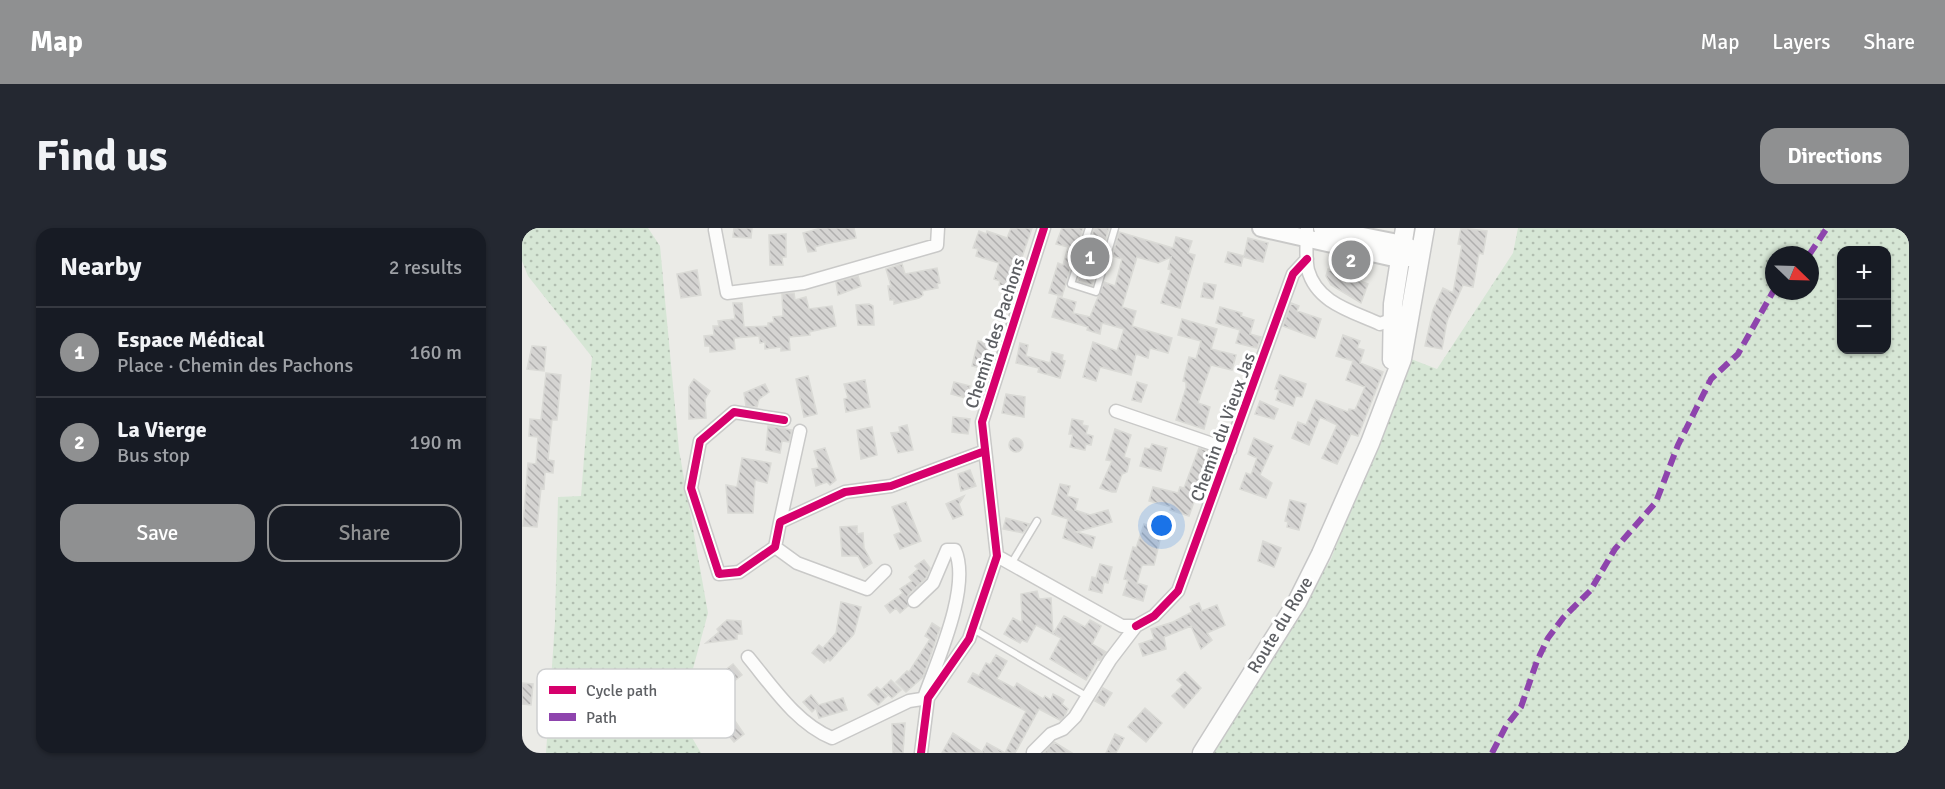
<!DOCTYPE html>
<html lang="en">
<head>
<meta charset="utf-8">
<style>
  :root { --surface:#171b24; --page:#242831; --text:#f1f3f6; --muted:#9ea1a6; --line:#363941; --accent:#8f9091 }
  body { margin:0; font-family:Signika,sans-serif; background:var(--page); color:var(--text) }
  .controls { position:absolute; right:18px; top:18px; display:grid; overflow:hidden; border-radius:12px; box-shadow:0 2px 4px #0004 }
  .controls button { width:54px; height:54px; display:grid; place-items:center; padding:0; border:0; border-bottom:2px solid var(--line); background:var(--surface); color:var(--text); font:30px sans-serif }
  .compass { position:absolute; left:1243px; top:18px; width:54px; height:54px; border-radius:50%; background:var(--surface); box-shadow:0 2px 4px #0004; rotate:113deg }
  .you { position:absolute; left:640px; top:298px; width:21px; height:21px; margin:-15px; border:4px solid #fff; border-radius:50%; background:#1a73e8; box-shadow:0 0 0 9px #1a73e833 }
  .badge { display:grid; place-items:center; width:39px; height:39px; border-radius:50%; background:var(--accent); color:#fff; font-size:20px; font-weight:700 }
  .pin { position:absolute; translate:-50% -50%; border:3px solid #fff; box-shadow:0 2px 6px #0006 }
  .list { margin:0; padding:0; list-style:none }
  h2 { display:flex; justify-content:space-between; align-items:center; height:78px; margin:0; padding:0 24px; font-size:26px }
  h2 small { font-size:20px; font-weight:400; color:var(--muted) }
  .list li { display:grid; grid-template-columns:39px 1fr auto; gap:18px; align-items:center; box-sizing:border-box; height:90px; padding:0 24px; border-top:2px solid var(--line) }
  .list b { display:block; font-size:22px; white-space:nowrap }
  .list p { margin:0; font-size:20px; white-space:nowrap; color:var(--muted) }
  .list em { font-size:20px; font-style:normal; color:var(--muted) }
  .actions { display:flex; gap:12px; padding:18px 24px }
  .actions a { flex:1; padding:14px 0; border:2px solid var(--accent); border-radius:18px; text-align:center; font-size:21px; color:var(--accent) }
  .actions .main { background:var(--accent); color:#fff }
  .map { position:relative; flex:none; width:1387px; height:525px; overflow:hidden; border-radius:18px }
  header { display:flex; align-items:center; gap:36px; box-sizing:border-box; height:84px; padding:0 30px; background:var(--accent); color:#fff }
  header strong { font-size:28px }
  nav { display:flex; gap:33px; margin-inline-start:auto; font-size:21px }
  .intro { display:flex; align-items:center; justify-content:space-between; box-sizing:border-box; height:144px; padding:0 36px }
  h1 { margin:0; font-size:42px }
  .button { padding:15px 27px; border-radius:18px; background:var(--accent); color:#fff; font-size:21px; font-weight:700 }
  main { display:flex; gap:36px; padding:0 36px }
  aside { flex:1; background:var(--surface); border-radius:18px; box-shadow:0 2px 4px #0004 }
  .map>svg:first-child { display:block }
</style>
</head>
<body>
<header>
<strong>Map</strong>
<nav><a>Map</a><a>Layers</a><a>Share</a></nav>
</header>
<div class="intro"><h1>Find us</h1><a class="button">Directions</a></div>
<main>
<aside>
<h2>Nearby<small>2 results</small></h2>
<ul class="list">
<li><span class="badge">1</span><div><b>Espace Médical</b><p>Place · Chemin des Pachons</p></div><em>160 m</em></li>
<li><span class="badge">2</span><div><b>La Vierge</b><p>Bus stop</p></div><em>190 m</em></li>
</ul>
<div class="actions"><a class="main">Save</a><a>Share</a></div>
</aside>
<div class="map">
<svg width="1387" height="525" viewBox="0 0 1387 525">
  <defs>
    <pattern id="grass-dots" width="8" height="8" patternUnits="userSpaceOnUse" patternTransform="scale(1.5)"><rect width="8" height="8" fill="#d6e6d5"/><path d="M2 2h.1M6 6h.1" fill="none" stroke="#b1beb0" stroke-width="1.8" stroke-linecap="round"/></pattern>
    <pattern id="building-back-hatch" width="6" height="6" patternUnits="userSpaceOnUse" patternTransform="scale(1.5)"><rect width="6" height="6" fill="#d5d4d2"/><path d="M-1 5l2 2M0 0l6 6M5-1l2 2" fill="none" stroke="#b0afae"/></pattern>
  </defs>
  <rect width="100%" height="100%" fill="#ebebe7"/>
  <path fill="url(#grass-dots)" fill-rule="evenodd" d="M0,0H126L138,18L157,222L186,385L158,489L179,525H24L33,394L36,269L59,268L70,129L6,48L0,33Z
    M996,0H1387V525H688L808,333L889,131L915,141L991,25ZM1320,22H1364V122H1320ZM1252,27H1288V63H1252Z"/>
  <path fill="url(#building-back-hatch)" stroke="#dadad6" stroke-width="1.5" d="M212,0H230L229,10L211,9Z
    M299,0H332L334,10L303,16L293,19L294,23L286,24L281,5Z
    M489,0H510L489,61L477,57L478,53L472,51L477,35L454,28L456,21L451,20L457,3L464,6L465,3L485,10Z
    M540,0H561L540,68L527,65L536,35L541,37L546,19L534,16Z
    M572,0H587L570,57L556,53Z
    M939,0L965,3L961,26L957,25L951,59L941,57L925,93L920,121L903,118L911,82L921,60L931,65L940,17L936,16Z
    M597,4L651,20L654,9L670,13L666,25L673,27L658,80L639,75L649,42L646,41L649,29L636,35L615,29L600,79L614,83L610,98L650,110L646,125L628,120L626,130L614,126L609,147L578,139L574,153L561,149L571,114L595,123L602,101L580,95L578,106L565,102L566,99L530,89L536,69L554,74L551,85L568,89L582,54L593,58L600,31L590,28Z
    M264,6V29H260L261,37H248L247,7Z
    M726,10L746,15L741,34L721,29L719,38L703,34L706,24L722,28Z
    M380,36L383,46L415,40L418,55L415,56L416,60L400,63L401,67L397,70L372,76V72H368L366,58H369L364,41Z
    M806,41L846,56L839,75L809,57L804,48Z
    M175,42L179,67L159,70L155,46Z
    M336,48L339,58L316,67L314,54Z
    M682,55L694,57L691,71L679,69Z
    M272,65L273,72L284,69L287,81L310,78L314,98L287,104L288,107L267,109L268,122L259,123V119L243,121V114L238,115L237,108L212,110L213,121L200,123L188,124V118H183L182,108L192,107L191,98H197L196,93L213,91L211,75H220L222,99L246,98V95L252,94L251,89L261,88L260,66Z
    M769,75L777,78L775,83L799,91L793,110L761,98Z
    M347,76L351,78L352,97H336L334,77Z
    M698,79L720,85L719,88L732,92L728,106L739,109L735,120L714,115L718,102L694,95Z
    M660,91L695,101L689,121L714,127L710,142L689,137L676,175L688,179L682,201L654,192L664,160V154L661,153L667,129L674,131L679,113L656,107Z
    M821,107L838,113L835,120L842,122L838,135L861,144L836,208L829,206L815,236L800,230L815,197L798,189L787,217L770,210L776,194L784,197L794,172L826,184L827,181L833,182L843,159L824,152L831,133L814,128Z
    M456,113L468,116L463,141L450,138Z
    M498,115L506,117L504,128L528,135L530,124L541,127L540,132L543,133L538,150L516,144L517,140L494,135Z
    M10,118L24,119L22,143L5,141Z
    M24,145L39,147L35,192H30L26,232L32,233L31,245L23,244L22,261L19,260L15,299L1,298L6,235L14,236L16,209L7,208L8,191L19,192Z
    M758,147L784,156L780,169L774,168L771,178L754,172L757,162L753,161Z
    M286,148L295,186L282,189L274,151Z
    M172,151L188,163L183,171L184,190L167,191V159Z
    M343,152L348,179L324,184L322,171L326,170L322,156Z
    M432,154L448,158L444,170L429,166Z
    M615,154L625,157L619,174L610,172Z
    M243,156L247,164L237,171L235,179L224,178L222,165Z
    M484,166L503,169L502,189L480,185Z
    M738,173L756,181L752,191L733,186Z
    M431,189L448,191L446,206L430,204Z
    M550,191L561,193L560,197L566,198L564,206L571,208L569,217L564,216L563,222L548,219L551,206H547Z
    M385,197L391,222L376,225L369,205L378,204L377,199Z
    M246,198L270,202L267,214L260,213L258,225L244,222Z
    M350,199L355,227L339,231L335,202Z
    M593,201L609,207L602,229L608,231L605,244L600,246L594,264H590L578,260L590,233L584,232Z
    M732,210L751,218L738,247L750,255L744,270L718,261L724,245L729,247L735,230L726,226Z
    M487 217a7 7 0 1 1 14 0a7 7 0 1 1-14 0Z
    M630,216L645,220L639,243L618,238L623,220L628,221Z
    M303,220L314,252L308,257L305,254L294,258L290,241L297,240L292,223Z
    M677,220L689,224L678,261H681L678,270L674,268L667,288L648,282L649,279L627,273L631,259L656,265L658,259L662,260Z
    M220,230L249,235L245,255L233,252L231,285H206L204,257L215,259Z
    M448,242L454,258L439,263L436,246Z
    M538,256L548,258L545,268L556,271L553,282L568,287L586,282L590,294L554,304L573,309L570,320L541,310L546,291L530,286Z
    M442,268L437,276L441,287L431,291L424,276Z
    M768,272L784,276L777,302L765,299L766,294L763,293Z
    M384,274L399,313L378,321L372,307L379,304L370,279Z
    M484,290L496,293L507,296L501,305L481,301Z
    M622,296L633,299L631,310L638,312L632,337H620L615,355L625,358L621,373L601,367L606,352L602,351L611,319L614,320Z
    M335,298V306L341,305L342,320L350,335L342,340L336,328H320L318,299Z
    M741,313L759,320L752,339L736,333Z
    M402,332L408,340L404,350L386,367V378L378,385L374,380L368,385L363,378L381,365L378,361L390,353L387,349L396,341L393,338Z
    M578,336L590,339L586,355L582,354L580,365L567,362L570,349L574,350Z
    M515,363L517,371L529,370L531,406L514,397L505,414L500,412L498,415L482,406L491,390L500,395L499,366Z
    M319,374L339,379L332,406L308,433L306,431L302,435L290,425L297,417L301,420L314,405Z
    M677,375L680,383L695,377L703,397L685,405L690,412L679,421L669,398L642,409L644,421L621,428L617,416L632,411L629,401L651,394L670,384L668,379Z
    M542,388L563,399L568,392L579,398L570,416L584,424L578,432L576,431L564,452L528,431L539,410L531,406Z
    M205,392L219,393L220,406H215V411L184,415L197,404L195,401Z
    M410,395L418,400L401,449L384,464L374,454L385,443L387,444L408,411L403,408Z
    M474,427L485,433L475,451L492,460L495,455L521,471L523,468L529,472L531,466L537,469L542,472L540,476L546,481L542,489L538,492L517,481L493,525H420L431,505L460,524L465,515L483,525L504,483L446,454L451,445L457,448L464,435L468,437Z
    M211,436L220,447L202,461L193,450Z
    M663,444L679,460L662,480L650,468L661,457L655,452Z
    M369,452L379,462L370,470L360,461Z
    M0,455L11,456L9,477L0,476Z
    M355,459L365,468L356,477L346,467Z
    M581,460L590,465L582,478L573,473Z
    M289,467L297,477L321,470L325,482L297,490L294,480L290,484L281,474Z
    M623,480L640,495L624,514L606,499Z
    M213,493L222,506L212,514L202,502Z
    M383,495L381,525H371L370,496Z
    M593,506L602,510L594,525H584Z
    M532,514L550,525H522Z"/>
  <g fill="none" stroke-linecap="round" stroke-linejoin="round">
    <g stroke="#c9c9c8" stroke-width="9">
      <path id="service" d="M567,0L549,56L574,64L593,0
        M489,336L515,293
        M451,401L566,469"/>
    </g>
    <g stroke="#c9c9c8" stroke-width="15">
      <path id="minor" d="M785,0C785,13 783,29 786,42C795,75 830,83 858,96L871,91
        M193,2L205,65L282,55L415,17L416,0
        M594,183L708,222
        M262,192L212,184L178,213L169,260L197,346L217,344L253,319L258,294L323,264L369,258L463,223
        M258,294L278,203
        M253,319L275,335L345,361L363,343
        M475,328L600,398H614
        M392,373L411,355L425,322H433C449,358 416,431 403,467
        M226,429C250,458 274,495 310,510L387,473L406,470
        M511,524L529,506L541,501L553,489L588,432L614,398L632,388L656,363L771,46L785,31
        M399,525L406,470L447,411L475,328L460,194L522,0"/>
    </g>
    <g stroke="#c9c9c8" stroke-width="20">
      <path id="tertiary" d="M739,0L872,30H889
        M800,0L881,16L891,21"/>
    </g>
    <g stroke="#c7c7c7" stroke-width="21">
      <path id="secondary" d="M870,132L871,76L883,0
        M680,525L775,374L799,326L848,215L880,131L903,0"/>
    </g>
    <use href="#service" stroke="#fcfcfb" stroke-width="6"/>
    <use href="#minor" stroke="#fcfcfb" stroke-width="12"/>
    <use href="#tertiary" stroke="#fcfcfb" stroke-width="16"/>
    <use href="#secondary" stroke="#fcfcfb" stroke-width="18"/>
    <path stroke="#8e44ad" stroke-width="6" stroke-dasharray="12 6" stroke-linecap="butt" d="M1287,27L1305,0
      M970,525L984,498L999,479L1015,433L1026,410L1041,390L1068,363L1093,321L1134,274L1156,217L1189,151L1216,126L1252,62"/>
    <g stroke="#fff" stroke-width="11">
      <path id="cycleway" d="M262,192L212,184L178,213L169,260L197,346L217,344L253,319L258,294L323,264L369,258L463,223
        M614,398L632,388L656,363L771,46L785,31
        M399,525L406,470L447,411L475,328L460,194L522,0"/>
    </g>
    <use href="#cycleway" stroke="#d6006c" stroke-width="8"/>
  </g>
  <g text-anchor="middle" stroke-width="6" stroke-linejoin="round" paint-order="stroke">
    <g font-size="18" fill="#5d5f63" stroke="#fff">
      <text transform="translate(473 105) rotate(-72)" y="6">Chemin des Pachons</text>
      <text transform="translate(701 199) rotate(-70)" y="6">Chemin du Vieux Jas</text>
      <text transform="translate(758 397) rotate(-59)" y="6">Route du Rove</text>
    </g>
  </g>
  <rect x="15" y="441" width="198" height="69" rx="9" fill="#fff" stroke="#cecfd0" stroke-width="1.5"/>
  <rect x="27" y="458" width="27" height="8" fill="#d6006c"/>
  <rect x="27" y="485" width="27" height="8" fill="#8e44ad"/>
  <g font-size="16" fill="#5d5f63">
    <text x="64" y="468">Cycle path</text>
    <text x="64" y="495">Path</text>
  </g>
</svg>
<div class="controls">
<button>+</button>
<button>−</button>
</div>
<svg class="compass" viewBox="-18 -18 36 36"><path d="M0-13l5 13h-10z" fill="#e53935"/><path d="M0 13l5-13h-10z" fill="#9ea1a6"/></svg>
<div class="you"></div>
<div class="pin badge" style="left:568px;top:29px">1</div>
<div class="pin badge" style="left:829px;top:32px">2</div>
</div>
</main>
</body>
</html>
